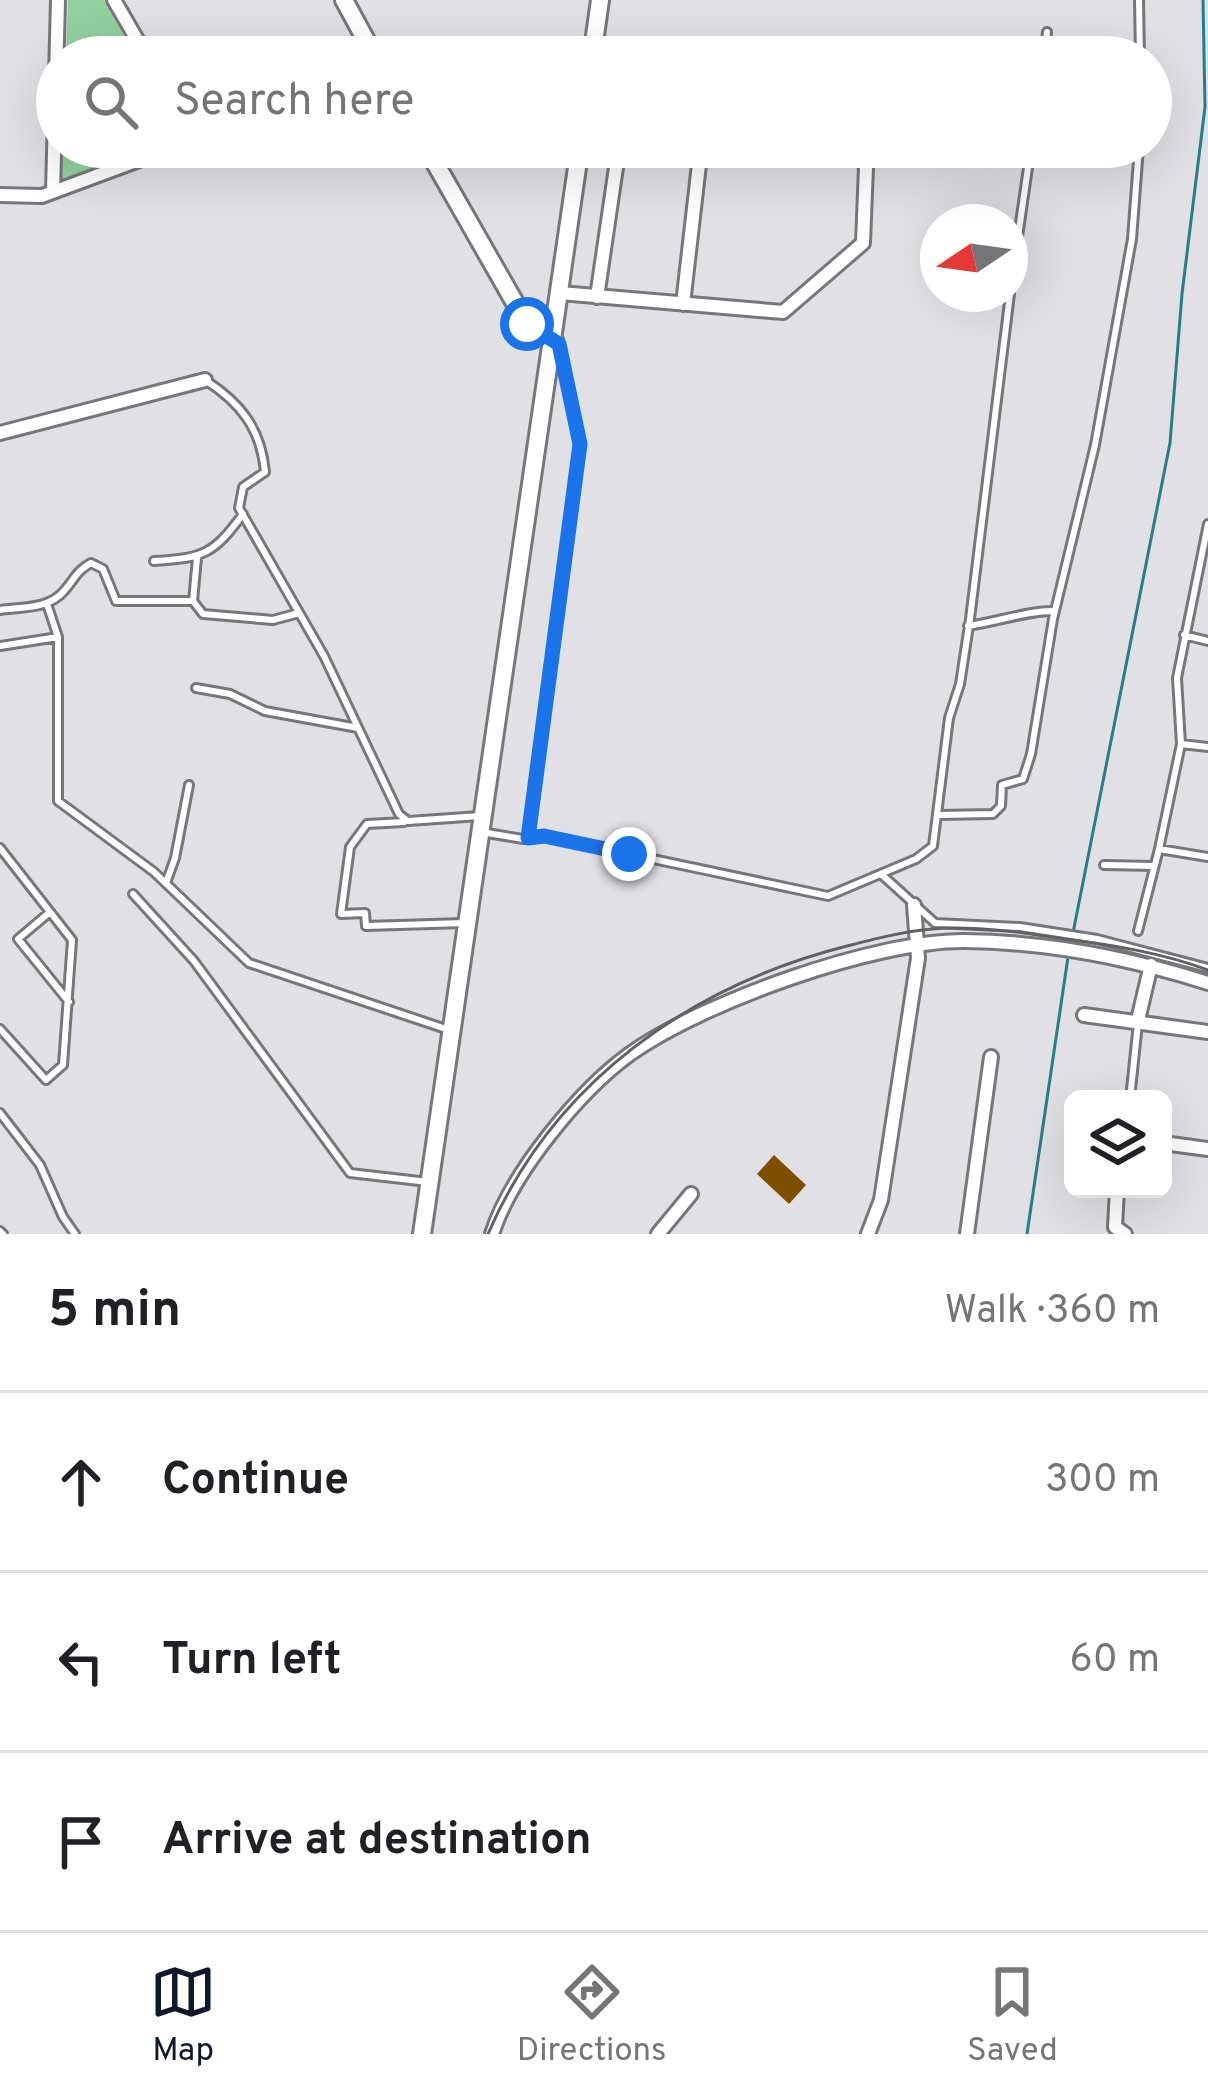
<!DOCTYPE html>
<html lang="en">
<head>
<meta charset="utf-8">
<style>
  :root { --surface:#fff; --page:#f2f2f2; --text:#202124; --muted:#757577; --line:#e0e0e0; --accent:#111827 }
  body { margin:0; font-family:Overpass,sans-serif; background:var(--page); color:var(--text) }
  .controls { position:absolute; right:36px; bottom:36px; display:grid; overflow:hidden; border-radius:18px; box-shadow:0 12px 48px #0002 }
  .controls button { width:108px; height:108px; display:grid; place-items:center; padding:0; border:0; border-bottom:3px solid var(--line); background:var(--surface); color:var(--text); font:60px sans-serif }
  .compass { position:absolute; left:920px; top:204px; width:108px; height:108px; border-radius:50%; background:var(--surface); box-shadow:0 12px 48px #0002; rotate:257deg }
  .stop { position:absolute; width:36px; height:36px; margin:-27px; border:9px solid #1a73e8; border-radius:50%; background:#fff }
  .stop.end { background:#1a73e8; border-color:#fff; box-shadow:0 3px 12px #0008 }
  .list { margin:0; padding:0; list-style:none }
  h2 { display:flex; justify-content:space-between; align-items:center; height:156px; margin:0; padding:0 48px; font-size:51px }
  h2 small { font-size:39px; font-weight:400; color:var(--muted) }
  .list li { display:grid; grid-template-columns:78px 1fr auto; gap:36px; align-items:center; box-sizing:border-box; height:180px; padding:0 48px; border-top:3px solid var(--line) }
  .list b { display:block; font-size:45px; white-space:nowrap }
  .list em { font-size:39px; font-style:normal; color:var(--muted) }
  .icon { flex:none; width:66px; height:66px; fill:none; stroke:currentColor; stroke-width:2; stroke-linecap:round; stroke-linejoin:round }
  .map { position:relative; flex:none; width:1208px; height:1234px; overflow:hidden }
  .search { position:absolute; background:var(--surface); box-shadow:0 12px 48px #0002; left:36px; right:36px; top:36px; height:132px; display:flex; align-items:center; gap:30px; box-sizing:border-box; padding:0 42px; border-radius:66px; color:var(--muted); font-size:45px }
  .sheet { height:696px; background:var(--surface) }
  nav { display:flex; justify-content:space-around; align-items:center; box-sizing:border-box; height:168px; border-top:3px solid var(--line); background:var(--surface); font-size:33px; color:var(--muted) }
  nav a { display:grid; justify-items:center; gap:6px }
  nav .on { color:var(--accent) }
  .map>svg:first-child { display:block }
</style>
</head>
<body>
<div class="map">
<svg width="1208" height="1234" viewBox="0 0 1208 1234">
  <rect width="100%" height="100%" fill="#e0e0e5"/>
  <path fill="#91d09f" d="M68,0H104L136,57H66Z
    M62,147H149L61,180Z"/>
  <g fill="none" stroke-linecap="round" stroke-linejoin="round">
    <path stroke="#287e88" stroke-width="3" d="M1070,948L1170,443L1182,294L1205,107L1203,0
      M1027,1234L1068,957"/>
  </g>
  <path fill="#7f4f01" d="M774,1155L806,1185L789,1204L757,1174Z"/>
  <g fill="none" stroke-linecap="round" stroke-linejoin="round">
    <g stroke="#77777b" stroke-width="12">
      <path id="lane" d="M1139,0L1140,57
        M1044,57L1047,32
        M1010,292L1031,147
        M205,380C241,403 261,429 265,472L243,487L239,508L324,656L399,814L408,821L480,816
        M1208,524L1177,678L1181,744L1208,747
        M154,561C203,558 213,555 243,514
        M193,601L203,614L273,620L299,613
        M47,604L58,637
        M0,610C22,607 49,609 64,591C75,579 76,571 91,563L103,569L116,601H193L197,558
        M968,626C997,622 1030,610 1055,611
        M1184,635L1208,641
        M0,646L58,637V801L154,872L249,963L449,1030
        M196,688L230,694L265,711L358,728
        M939,815L993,814L1001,806L1002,785L1023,779L1031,754L1053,619L1095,445L1132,239L1139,147
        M404,822L367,824L350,847L341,914L365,913L366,926L464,923
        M481,832L523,839L544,836L828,896L916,859L933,846L949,718L960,684L970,619L1010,294
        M528,838L581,444L559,344L554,340
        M0,848L72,940L63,1065L46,1080L0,1029
        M1159,849L1181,744
        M1104,865L1154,866
        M881,874L935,923L1020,927L1097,939L1208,968
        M166,883L175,858L189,785
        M133,894L194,961L350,1173L428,1182
        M50,912L18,939L69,1002
        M1138,931L1159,849L1208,857
        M1130,1099L1138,1023
        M0,1113L40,1165L63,1217L75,1234
        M0,1231L3,1234"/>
    </g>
    <g stroke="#77777b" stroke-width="18">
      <path id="street" d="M114,0L147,57
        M711,57H728
        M53,192L58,0
        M0,195L42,196L174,147
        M560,293L783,312L863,243L866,167L855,147
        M597,297L619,147
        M683,304L701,147
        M0,433L205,380
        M1084,1015L1208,1032
        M1138,1020L1151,965
        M1163,1143L1208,1149
        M1117,1189L1115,1227L1125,1234
        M492,1234C511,1174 579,1091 630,1054C703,1002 876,940 965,941C1048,942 1130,958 1208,983
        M658,1234L691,1194
        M868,1234L881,1200L918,958L914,905
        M967,1234L991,1057"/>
    </g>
    <g stroke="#77777b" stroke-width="22">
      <path id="secondary" d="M344,0L375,57
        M592,57L600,0
        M426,147L527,324L554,340
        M422,1234L580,147"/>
    </g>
    <use href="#lane" stroke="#fff" stroke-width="6"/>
    <use href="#street" stroke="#fff" stroke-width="12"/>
    <use href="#secondary" stroke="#fff" stroke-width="16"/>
    <path stroke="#606163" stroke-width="3" d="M488,1234C553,1083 689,986 847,946C878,938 913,929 946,928C986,927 1026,933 1065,939C1113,945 1162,953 1208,970"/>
  </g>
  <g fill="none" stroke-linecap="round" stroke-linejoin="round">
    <path stroke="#1a73e8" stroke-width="15" d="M527,324L559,344L580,444L528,838L544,836L629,854"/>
  </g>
</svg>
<div class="controls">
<button><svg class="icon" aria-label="layers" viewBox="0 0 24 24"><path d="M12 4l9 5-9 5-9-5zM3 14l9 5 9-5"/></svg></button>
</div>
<svg class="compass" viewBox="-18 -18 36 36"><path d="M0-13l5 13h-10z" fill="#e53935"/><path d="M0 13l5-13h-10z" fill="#757577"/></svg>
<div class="stop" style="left:527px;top:324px"></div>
<div class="stop end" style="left:629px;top:854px"></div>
<div class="search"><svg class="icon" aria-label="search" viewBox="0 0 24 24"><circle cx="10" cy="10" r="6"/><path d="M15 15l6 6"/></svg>Search here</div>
</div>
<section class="sheet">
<h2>5 min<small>Walk · 360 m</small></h2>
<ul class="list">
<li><svg class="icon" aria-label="ahead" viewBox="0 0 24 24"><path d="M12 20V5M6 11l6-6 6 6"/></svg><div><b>Continue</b></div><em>300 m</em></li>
<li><svg class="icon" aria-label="left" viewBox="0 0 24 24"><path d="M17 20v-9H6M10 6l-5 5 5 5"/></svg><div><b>Turn left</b></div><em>60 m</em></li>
<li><svg class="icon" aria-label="arrive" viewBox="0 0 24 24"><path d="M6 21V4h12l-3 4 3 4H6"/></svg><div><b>Arrive at destination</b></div></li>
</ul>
</section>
<nav>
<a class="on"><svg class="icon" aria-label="map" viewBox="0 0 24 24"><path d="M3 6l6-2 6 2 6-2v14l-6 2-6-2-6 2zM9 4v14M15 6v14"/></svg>Map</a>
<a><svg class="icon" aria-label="directions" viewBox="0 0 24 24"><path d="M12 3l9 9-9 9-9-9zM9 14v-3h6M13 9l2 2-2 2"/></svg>Directions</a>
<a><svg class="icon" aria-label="saved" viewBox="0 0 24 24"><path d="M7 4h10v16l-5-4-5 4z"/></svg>Saved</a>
</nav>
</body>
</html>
